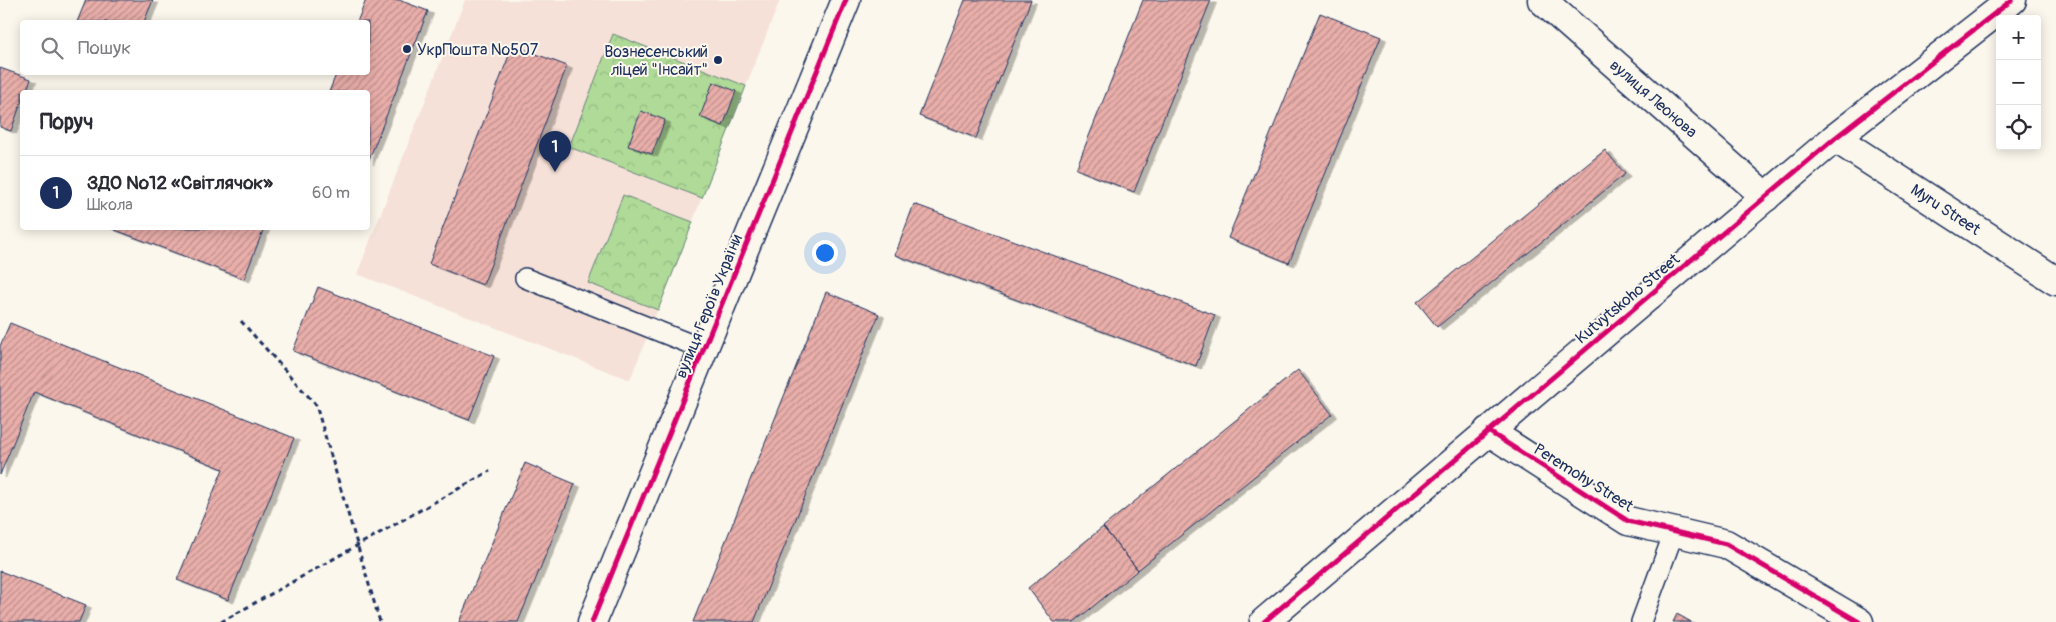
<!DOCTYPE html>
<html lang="uk">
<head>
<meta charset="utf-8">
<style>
  :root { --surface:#fff; --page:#f2f2f3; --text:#2b2b33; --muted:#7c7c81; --line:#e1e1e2; --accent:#1b2f5e }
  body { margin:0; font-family:Pangolin,sans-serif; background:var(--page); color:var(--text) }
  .controls { position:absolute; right:15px; top:15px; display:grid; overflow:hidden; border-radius:5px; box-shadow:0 2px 12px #0003 }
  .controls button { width:45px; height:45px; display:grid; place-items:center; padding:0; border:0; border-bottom:1px solid var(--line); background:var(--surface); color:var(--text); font:25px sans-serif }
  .you { position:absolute; left:824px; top:252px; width:18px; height:18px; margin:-12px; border:4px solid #fff; border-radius:50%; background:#1a73e8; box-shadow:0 0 0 8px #1a73e833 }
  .badge { display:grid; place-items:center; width:32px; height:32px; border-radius:50%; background:var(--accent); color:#fff; font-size:16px; font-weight:700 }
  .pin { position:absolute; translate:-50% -41px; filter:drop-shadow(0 1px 2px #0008) }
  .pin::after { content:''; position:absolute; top:26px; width:18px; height:15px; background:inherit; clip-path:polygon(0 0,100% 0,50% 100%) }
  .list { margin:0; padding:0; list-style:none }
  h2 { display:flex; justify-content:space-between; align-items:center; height:65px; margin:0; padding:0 20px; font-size:21px }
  h2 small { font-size:16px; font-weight:400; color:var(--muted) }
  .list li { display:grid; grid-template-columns:32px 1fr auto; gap:15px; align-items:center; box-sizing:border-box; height:75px; padding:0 20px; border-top:1px solid var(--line) }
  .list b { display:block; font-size:19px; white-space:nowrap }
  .list p { margin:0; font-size:16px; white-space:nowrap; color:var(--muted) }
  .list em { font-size:16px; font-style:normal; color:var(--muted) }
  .icon { flex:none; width:28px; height:28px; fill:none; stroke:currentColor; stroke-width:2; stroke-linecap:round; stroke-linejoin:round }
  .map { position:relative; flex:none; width:2056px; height:622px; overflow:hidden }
  .search { position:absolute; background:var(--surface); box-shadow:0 2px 12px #0003; left:20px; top:20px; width:350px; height:55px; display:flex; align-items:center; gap:12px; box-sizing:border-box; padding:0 18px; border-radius:5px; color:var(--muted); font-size:19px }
  .panel { position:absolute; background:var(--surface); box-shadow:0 2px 12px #0003; left:20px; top:90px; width:350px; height:140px; border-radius:5px }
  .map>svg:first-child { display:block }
</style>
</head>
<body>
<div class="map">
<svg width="2056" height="622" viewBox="0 0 2056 622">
  <defs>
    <pattern id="park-crowns" width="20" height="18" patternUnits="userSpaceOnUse" patternTransform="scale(1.25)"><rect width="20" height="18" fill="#afda97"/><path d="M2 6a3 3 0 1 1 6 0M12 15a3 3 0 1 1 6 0" fill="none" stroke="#96bb85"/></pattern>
    <pattern id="building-hatch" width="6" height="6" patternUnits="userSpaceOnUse" patternTransform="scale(1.25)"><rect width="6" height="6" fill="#e9aea9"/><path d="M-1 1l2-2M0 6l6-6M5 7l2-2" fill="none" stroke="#bc8e8d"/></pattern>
    <filter id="shadow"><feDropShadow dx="5.5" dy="3" stdDeviation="0" flood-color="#0004"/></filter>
  </defs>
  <rect width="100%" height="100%" fill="#fbf7ec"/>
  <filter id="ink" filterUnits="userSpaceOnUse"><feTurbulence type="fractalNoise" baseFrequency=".02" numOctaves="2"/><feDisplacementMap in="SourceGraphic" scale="10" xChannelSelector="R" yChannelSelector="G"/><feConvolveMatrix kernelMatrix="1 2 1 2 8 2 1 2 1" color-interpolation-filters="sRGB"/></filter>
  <g filter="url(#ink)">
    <path fill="#f6e1d8" d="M465,0H780L630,380L357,274Z"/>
    <path fill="url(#park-crowns)" stroke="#65847a" d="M613,34L746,86L702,198L569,147Z
      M623,195L693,222L658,310L588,283Z"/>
    <path fill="url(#building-hatch)" stroke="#1b2f5e" filter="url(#shadow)" d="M86,0H153L144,22H77Z
      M366,0H399L428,11L368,162V92H329L337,72H368V22H357Z
      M965,0H1031L976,138L919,116Z
      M1143,0H1211L1134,192L1076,169Z
      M1320,13L1381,37L1289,263L1228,238Z
      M513,45L567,66L483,285L429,264Z
      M0,68L31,79L26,92H22V100L11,131L0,127Z
      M713,82L736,91L723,126L700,117Z
      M641,111L665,120L652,154L628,146Z
      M1605,150L1625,174L1437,327L1417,302Z
      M914,204L1215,315L1196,366L895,255Z
      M110,228H264L244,279Z
      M318,287L494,356L469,420L293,351Z
      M826,292L879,314L754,622H693Z
      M10,323L294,438L228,600L177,580L223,469L34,392L0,475V346Z
      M1298,370L1332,414L1138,570L1103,527Z
      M525,463L575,484L518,622H459Z
      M1103,527L1138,570L1074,622H1054L1028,588Z
      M0,571L86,605L79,622H0Z
      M1677,614L1691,622H1673Z"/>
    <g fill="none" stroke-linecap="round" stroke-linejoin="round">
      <g stroke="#1b2f5e" stroke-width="22">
        <path id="service" d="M525,278L703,349
          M1641,622L1674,532"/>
      </g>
      <g stroke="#1b2f5e" stroke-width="31">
        <path id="minor" d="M1542,0L1766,197
          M1835,138L2056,281
          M1488,431L1628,521L1726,544L1859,622
          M592,622L846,0"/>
      </g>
      <g stroke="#1b2f5e" stroke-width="31">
        <path id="tertiary" d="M1264,622L1835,138L2012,0"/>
      </g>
      <path stroke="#1b2f5e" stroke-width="3" stroke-dasharray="5 4" stroke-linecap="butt" d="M241,321L316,405L380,622
        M221,622L490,471"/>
      <use href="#service" stroke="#fbf7ec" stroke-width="19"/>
      <use href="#minor" stroke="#fbf7ec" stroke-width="28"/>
      <use href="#tertiary" stroke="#fbf7ec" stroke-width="28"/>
      <g stroke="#fbf7ec" stroke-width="8">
        <path id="cycleway" d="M1488,431L1628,521L1726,544L1859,622
          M592,622L846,0
          M1264,622L1835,138L2012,0"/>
      </g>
      <use href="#cycleway" stroke="#d6006c" stroke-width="5"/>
    </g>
  </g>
  <g fill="#1b2f5e" stroke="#fbf7ec" stroke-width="2">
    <circle cx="407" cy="49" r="5"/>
    <circle cx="718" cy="60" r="5"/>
  </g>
  <g text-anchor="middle" stroke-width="4" stroke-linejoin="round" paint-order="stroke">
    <g font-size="16" fill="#1b2f5e" stroke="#fbf7ec" text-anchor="start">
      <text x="417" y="55">УкрПошта №507</text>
      <text x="708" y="57" text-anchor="end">Вознесенський<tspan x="708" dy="18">ліцей "Інсайт"</tspan></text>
    </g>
    <g font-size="16" fill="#1b2f5e" stroke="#fbf7ec">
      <text transform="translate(1654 98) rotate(41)" y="6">вулиця Леонова</text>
      <text transform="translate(1946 209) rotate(33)" y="6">Myru Street</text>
      <text transform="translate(1627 298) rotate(-40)" y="6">Kutvytskoho Street</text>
      <text transform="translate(708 306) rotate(-68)" y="6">вулиця Героїв України</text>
      <text transform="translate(1584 477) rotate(32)" y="6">Peremohy Street</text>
    </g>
  </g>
</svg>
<div class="controls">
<button>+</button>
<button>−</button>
<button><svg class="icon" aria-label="locate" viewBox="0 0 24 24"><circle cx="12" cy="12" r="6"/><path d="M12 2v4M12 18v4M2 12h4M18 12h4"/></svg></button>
</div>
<div class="you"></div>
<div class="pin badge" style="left:555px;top:172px">1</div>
<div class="search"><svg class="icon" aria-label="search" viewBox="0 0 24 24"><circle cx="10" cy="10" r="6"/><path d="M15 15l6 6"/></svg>Пошук</div>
<section class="panel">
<h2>Поруч<small></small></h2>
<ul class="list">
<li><span class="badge">1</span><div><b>ЗДО №12 «Світлячок»</b><p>Школа</p></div><em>60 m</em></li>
</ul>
</section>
</div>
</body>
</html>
